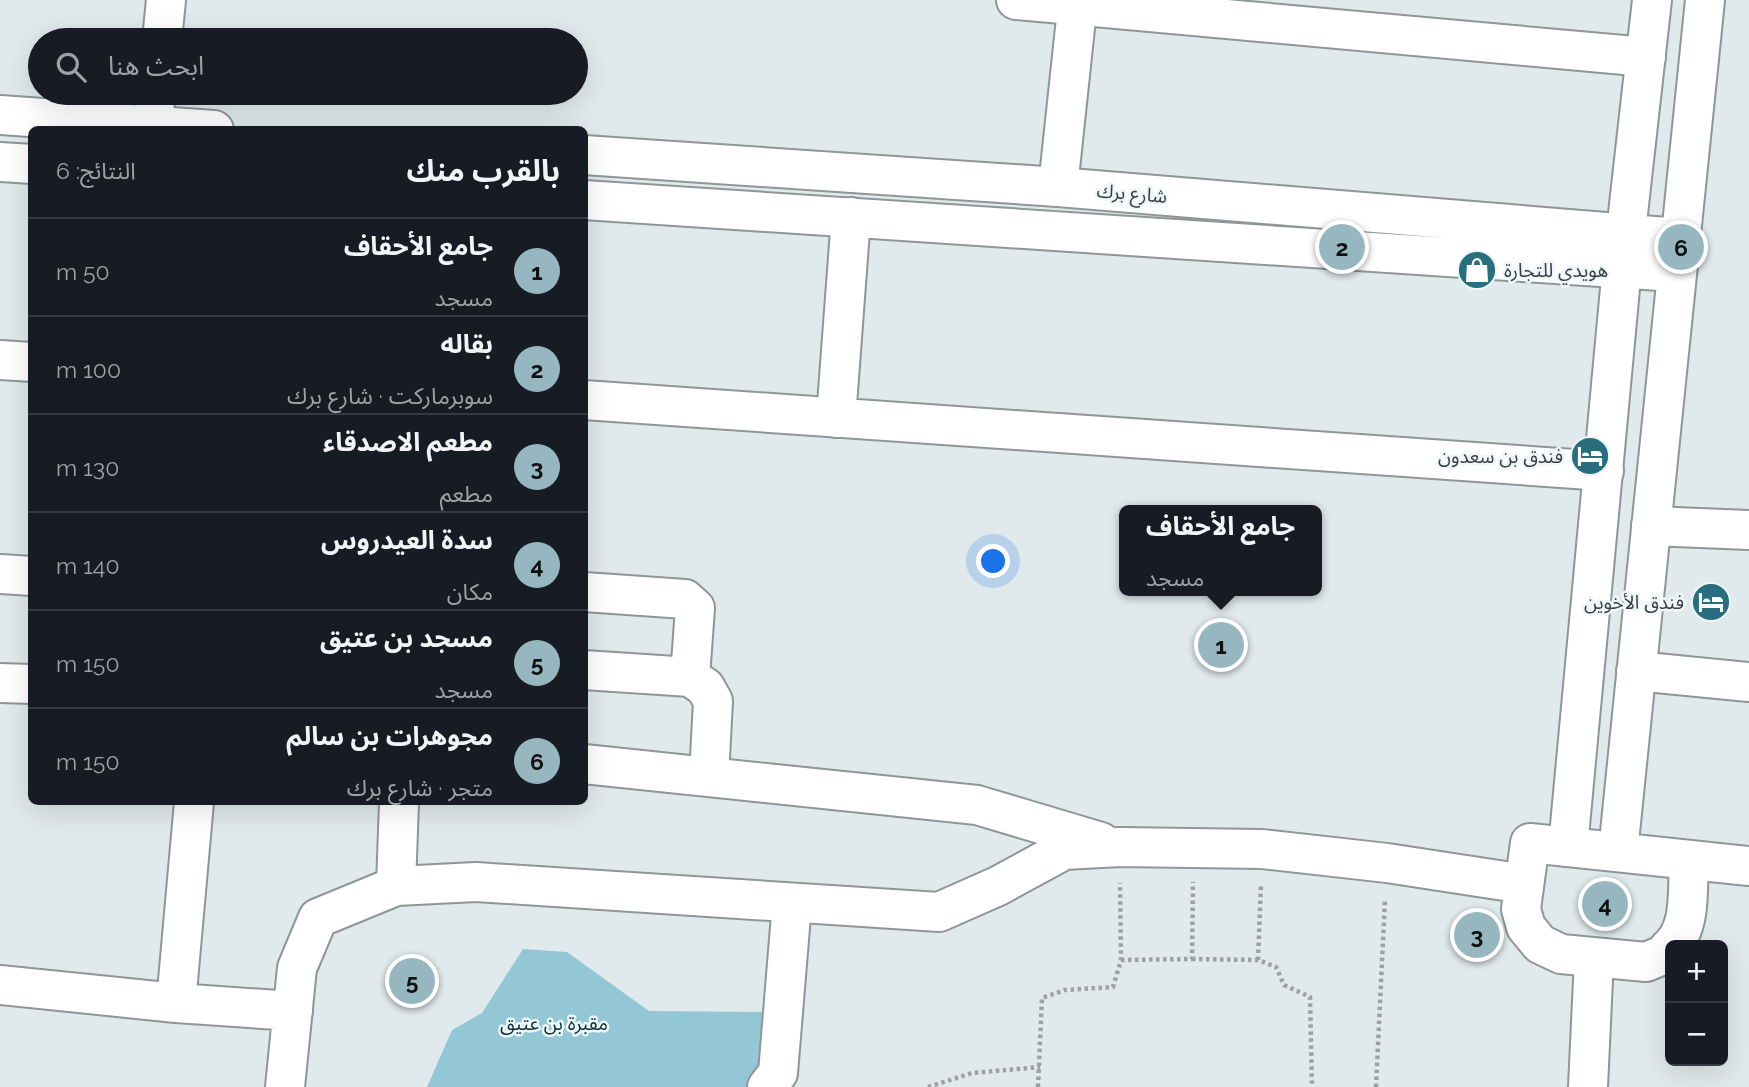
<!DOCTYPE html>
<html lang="ar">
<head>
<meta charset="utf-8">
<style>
  :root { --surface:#171b24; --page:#20242c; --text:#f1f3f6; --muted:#9ea1a6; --line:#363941; --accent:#97b7c0 }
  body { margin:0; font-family:Raleway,"Noto Sans Arabic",sans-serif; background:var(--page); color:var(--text); direction:rtl }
  .controls { position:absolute; right:21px; bottom:21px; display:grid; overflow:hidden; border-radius:10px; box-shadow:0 7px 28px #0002 }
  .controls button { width:63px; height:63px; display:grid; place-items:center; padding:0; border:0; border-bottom:2px solid var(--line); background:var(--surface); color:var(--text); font:35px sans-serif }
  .you { position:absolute; left:994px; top:562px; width:24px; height:24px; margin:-18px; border:5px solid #fff; border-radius:50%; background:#1a73e8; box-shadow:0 0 0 10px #1a73e833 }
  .badge { display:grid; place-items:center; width:46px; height:46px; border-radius:50%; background:var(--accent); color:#111; font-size:23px; font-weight:700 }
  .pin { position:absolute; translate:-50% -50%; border:4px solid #fff; box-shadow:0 2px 7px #0006 }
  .popup { position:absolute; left:1119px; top:505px; width:203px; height:91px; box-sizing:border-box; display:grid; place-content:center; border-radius:10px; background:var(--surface); filter:drop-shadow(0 2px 5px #0005); font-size:23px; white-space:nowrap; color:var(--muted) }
  .popup b { font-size:26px; color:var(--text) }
  .popup::after { content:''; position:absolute; left:50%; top:100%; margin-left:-14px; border:14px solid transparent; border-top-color:var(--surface) }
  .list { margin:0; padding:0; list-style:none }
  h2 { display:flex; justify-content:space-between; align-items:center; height:91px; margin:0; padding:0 28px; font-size:30px }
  h2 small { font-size:23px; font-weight:400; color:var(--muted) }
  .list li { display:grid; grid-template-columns:46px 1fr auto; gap:21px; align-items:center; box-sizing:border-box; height:98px; padding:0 28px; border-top:2px solid var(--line) }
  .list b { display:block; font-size:26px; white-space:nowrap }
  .list p { margin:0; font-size:23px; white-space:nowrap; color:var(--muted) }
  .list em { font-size:23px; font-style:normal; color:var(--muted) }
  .icon { flex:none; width:38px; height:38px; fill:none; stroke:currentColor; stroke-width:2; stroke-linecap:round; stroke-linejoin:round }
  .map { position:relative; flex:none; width:1749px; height:1087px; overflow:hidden; direction:ltr }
  .search { position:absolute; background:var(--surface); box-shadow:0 7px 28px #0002; left:28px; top:28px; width:560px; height:77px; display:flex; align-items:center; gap:18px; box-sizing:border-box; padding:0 24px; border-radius:38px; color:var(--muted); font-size:26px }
  .panel { position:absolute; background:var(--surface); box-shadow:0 7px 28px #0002; left:28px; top:126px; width:560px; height:679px; border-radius:10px; direction:rtl }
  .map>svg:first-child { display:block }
</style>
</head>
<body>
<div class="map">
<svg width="1749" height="1087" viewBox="0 0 1749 1087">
  <rect width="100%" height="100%" fill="#e0e9eb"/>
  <path fill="#94c7d5" d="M523,949L567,952L649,1011L780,1012L761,1087H427L452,1030L482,1013Z"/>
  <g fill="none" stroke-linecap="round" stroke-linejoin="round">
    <g stroke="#8e9698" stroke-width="42">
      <path id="minor" d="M1016,0L1646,57
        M162,40L166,0
        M152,130L156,93
        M1058,187L1078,0
        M0,360L32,362
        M584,400L1604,471
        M836,418L851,217
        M1651,526L1749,530
        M0,574L32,576
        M584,592L685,599L695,608L690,677L705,687L713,701L709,777
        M584,670L690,677
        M0,683L32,684
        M584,764L977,805L1101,842
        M1568,847L1530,843L1521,909L1526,927L1540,944L1561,954L1646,962L1663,955L1670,947
        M396,886L399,802
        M1672,945C1692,925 1687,886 1689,860
        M0,985L176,1003L293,1011
        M176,1003L194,802
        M285,1087L297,968L318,918L396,886L476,882L939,912L998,886L1064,850L1120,847L1262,849L1387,863L1524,884
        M767,1087L778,1073L792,903
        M1588,1087L1594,958"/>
    </g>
    <g stroke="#8e9698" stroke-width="42">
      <path id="major" d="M1652,0L1622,267L1568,847L1749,866
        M0,115L214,130
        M584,155L1058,187L1679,238
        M0,162L32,164
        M584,200L1675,272
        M1636,671L1749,682
        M1618,852L1705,0"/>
    </g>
    <path stroke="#9ba2a4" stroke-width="4.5" stroke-dasharray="3.5 3.5" stroke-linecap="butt" d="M1192,959L1258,960L1276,967L1284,985L1310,997L1312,1087
      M1121,960L1192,959L1193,882
      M1258,960L1261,884
      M928,1087L972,1073L1040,1067
      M1038,1087L1042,998L1065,990L1113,987L1121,960L1120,883
      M1376,1087L1385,899"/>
    <use href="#minor" stroke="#fff" stroke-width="38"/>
    <use href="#major" stroke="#fff" stroke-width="38"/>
  </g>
  <defs>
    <g id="shop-disc" transform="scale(2.0125)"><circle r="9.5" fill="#296e7e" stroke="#edf6f9"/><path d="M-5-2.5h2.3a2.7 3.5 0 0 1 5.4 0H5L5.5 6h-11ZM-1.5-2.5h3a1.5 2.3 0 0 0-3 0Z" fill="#fff"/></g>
    <g id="hotel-disc" transform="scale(2.0125)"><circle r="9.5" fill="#296e7e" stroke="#edf6f9"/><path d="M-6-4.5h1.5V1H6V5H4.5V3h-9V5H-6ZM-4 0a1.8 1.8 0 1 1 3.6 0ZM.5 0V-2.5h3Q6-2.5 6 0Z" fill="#fff"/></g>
  </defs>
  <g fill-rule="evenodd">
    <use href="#shop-disc" x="1477" y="270"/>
    <use href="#hotel-disc" x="1590" y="456"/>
    <use href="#hotel-disc" x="1711" y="602"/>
  </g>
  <g text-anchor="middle" stroke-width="5" stroke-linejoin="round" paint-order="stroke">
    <g font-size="19" fill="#3a3e3f" stroke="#edf6f9">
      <text transform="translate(1132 193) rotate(5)" y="7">شارع برك</text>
    </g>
    <g font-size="19" fill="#3a3e3f" stroke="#edf6f9" text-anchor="end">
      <text x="1504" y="277" text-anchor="start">هويدي للتجارة</text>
      <text x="1563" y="463">فندق بن سعدون</text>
      <text x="1684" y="609">فندق الأخوين</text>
    </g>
    <g font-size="19" fill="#0e2f37" stroke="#edf6f9">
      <text x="554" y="1030">مقبرة بن عتيق</text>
    </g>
  </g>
</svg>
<div class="controls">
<button>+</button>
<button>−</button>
</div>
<div class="you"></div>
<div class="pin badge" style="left:1221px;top:645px">1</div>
<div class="popup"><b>جامع الأحقاف</b>مسجد</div>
<div class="pin badge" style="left:1342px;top:247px">2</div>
<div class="pin badge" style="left:1477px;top:935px">3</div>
<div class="pin badge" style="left:1605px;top:904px">4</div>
<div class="pin badge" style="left:412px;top:981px">5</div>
<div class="pin badge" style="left:1681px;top:247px">6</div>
<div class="search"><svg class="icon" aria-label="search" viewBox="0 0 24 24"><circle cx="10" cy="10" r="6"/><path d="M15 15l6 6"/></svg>ابحث هنا</div>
<section class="panel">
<h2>بالقرب منك<small>النتائج: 6</small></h2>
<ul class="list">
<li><span class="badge">1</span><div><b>جامع الأحقاف</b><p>مسجد</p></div><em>50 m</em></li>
<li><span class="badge">2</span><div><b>بقاله</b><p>سوبرماركت · شارع برك</p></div><em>100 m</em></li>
<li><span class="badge">3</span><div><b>مطعم الاصدقاء</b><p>مطعم</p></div><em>130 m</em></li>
<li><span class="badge">4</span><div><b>سدة العيدروس</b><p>مكان</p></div><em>140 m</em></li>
<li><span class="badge">5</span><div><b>مسجد بن عتيق</b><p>مسجد</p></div><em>150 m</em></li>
<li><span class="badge">6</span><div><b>مجوهرات بن سالم</b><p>متجر · شارع برك</p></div><em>150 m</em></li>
</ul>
</section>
</div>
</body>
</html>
